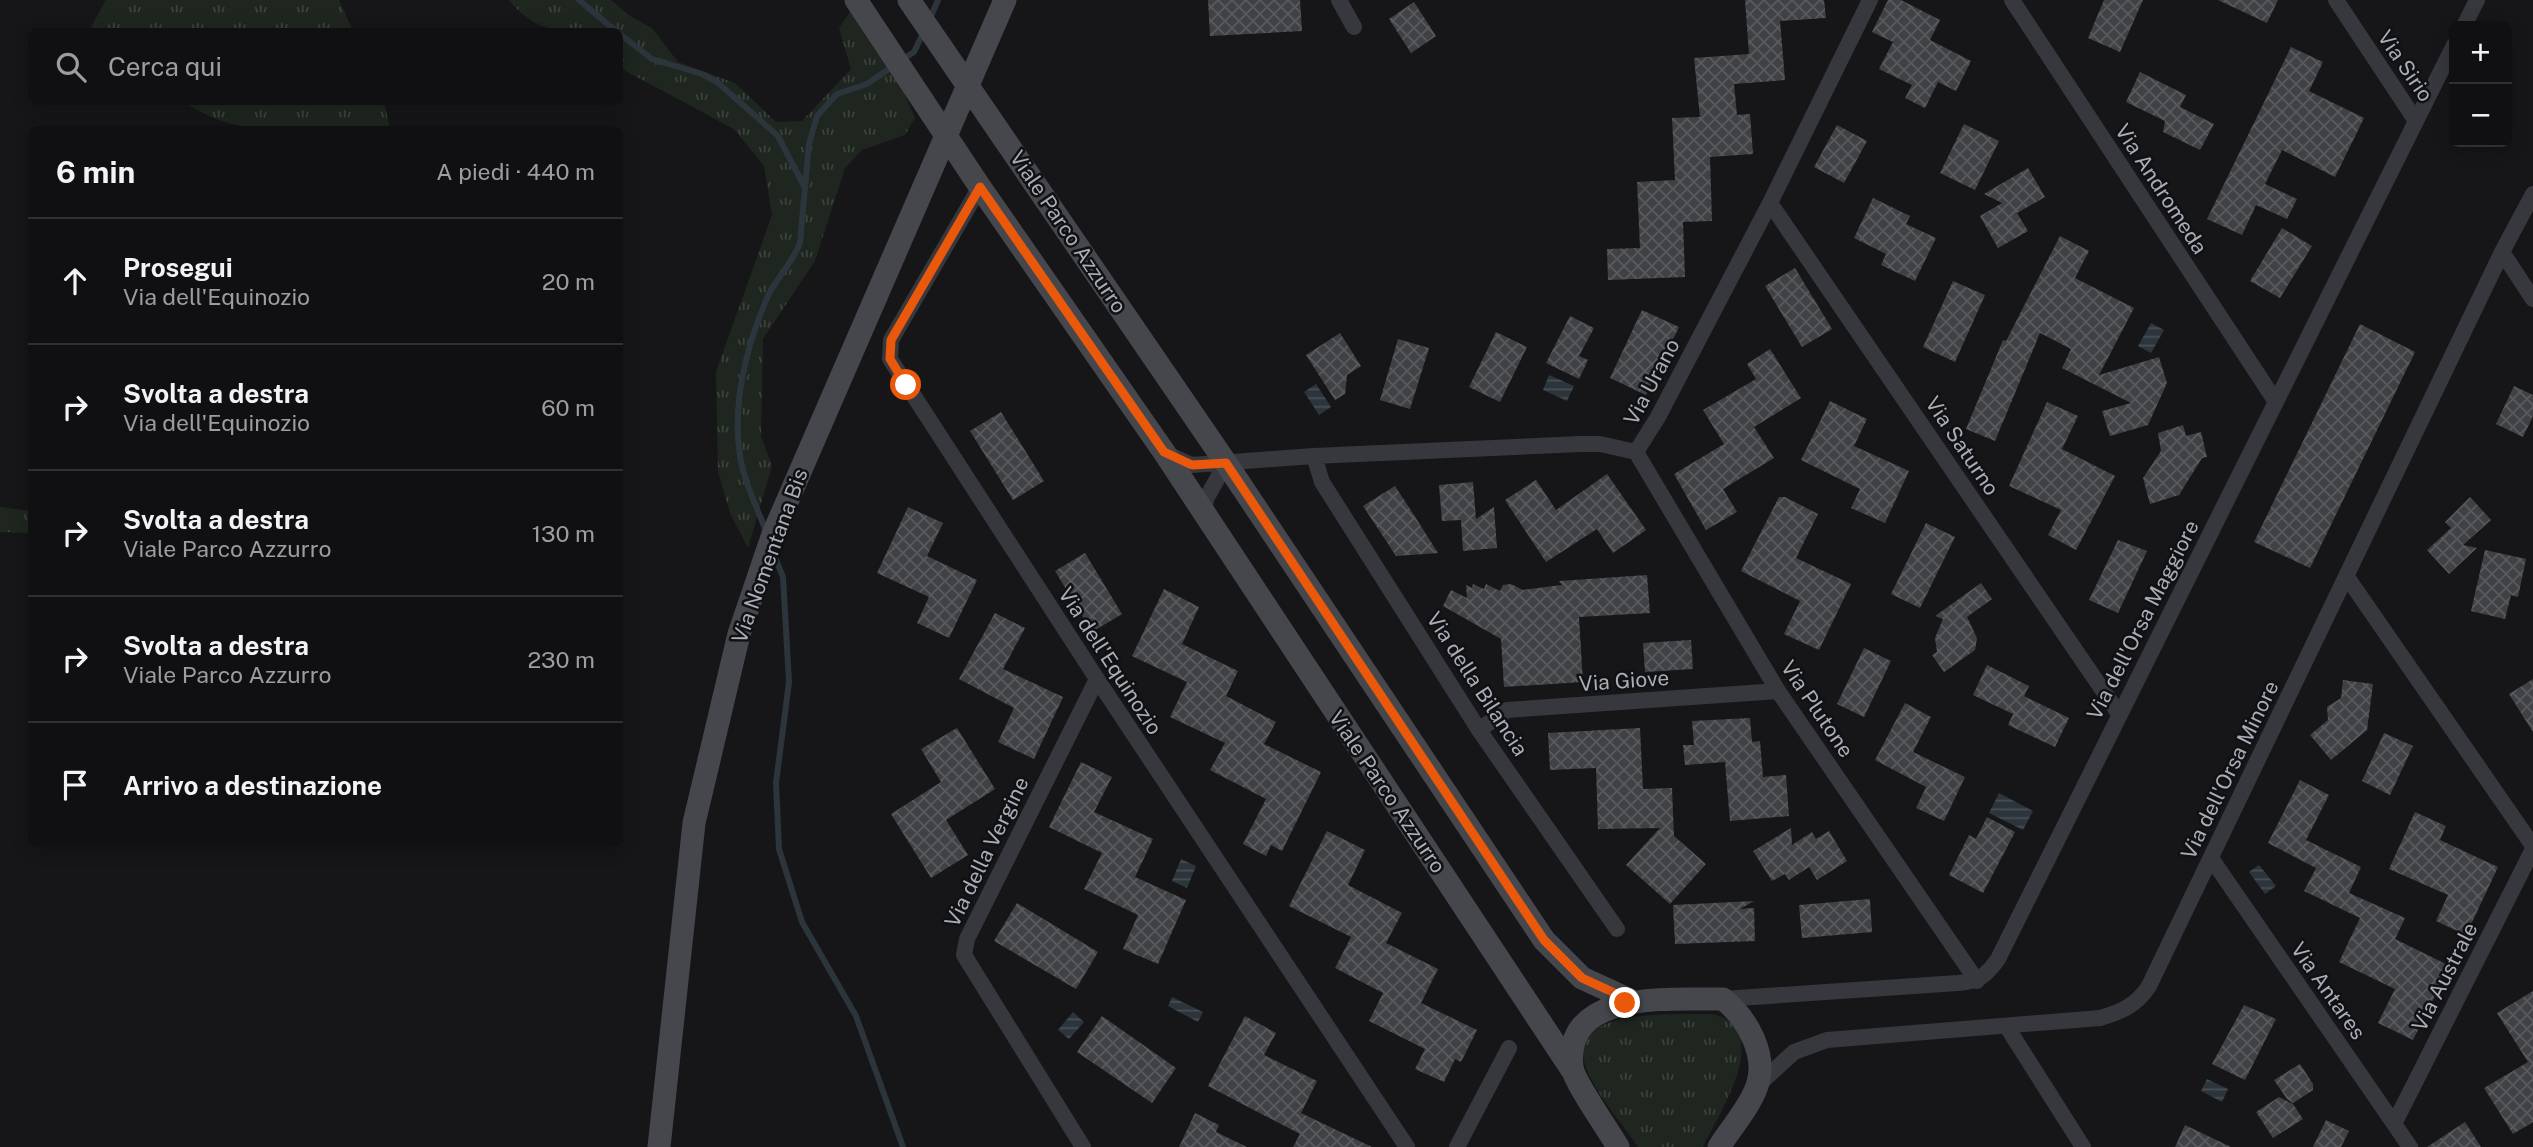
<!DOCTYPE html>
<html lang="it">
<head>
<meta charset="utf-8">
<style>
  :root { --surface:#101012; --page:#1e1e20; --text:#f1f3f6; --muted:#9c9d9f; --line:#303032 }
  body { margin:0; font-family:"Public Sans",sans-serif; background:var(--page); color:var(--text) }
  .controls { position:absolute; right:21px; top:21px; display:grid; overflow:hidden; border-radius:10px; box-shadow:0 4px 18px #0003 }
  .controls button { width:63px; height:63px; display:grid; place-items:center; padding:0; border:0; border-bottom:2px solid var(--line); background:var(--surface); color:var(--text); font:35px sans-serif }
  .stop { position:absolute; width:21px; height:21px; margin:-16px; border:5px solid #ea580c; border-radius:50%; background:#fff }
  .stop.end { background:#ea580c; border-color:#fff; box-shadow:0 2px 7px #0008 }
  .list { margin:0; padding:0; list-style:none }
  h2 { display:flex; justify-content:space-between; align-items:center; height:91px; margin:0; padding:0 28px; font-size:30px }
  h2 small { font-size:23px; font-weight:400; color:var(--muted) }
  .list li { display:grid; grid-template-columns:46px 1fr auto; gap:21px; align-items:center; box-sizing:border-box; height:126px; padding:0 28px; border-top:2px solid var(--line) }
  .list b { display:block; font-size:26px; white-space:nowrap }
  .list p { margin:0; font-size:23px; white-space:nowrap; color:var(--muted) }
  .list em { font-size:23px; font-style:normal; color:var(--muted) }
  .icon { flex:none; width:38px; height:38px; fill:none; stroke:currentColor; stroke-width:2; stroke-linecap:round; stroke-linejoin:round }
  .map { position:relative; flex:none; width:2533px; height:1147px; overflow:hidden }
  .search { position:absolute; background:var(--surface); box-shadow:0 4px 18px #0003; left:28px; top:28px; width:595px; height:77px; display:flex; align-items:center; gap:18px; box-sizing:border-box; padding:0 24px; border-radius:10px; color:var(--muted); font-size:26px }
  .panel { position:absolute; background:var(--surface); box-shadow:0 4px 18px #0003; left:28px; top:126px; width:595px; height:721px; border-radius:10px }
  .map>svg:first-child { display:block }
</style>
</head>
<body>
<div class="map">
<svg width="2533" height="1147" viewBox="0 0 2533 1147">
  <defs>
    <pattern id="grass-tufts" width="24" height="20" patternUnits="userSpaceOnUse" patternTransform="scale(1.75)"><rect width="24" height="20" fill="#1e261f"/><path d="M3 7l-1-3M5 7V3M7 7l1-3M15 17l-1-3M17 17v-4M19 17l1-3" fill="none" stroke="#3c433d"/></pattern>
    <pattern id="water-rules" width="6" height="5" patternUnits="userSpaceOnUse" patternTransform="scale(1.75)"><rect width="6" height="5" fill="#2c353c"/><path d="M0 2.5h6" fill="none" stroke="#485056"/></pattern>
    <pattern id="building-cross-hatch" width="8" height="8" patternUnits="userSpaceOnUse" patternTransform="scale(1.75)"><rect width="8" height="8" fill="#404145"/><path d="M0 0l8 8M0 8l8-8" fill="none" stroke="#595a5e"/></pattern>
  </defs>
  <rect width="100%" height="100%" fill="#161618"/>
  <path fill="url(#grass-tufts)" d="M106,0H339L353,31H89Z
    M509,0H611L630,16L652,28L678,62L735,83L776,122L802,121L851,69L839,28L850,12L879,35L915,118L905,135L862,150L845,168L815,261L763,339L761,436L772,466L748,548L730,513L718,472L716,372L772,215L764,166L734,129L620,68V32C574,31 540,39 509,0Z
    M184,102H384L390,129C321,130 243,143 184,102Z
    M0,507L31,511V533L0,532Z
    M1712,1014C1776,1029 1719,1113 1703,1147H1638C1622,1123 1598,1097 1587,1070C1560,1005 1679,1015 1712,1014Z"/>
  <path fill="url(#water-rules)" d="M2151,323L2164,330L2151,353L2138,346Z
    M1549,375L1574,386L1567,401L1543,390Z
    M1316,384L1331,407L1319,415L1304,392Z
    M1999,793L2033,811L2023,830L1989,813Z
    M1181,859L1196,866L1187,888L1172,881Z
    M2259,865L2276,886L2265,894L2249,872Z
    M1172,997L1203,1012L1198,1022L1168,1006Z
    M1073,1012L1084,1022L1069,1039L1058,1030Z
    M2207,1079L2228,1089L2222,1102L2201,1091Z"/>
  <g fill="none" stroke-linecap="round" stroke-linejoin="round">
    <path stroke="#2c353c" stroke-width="6" d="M579,0L617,32
      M929,21L938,0
      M620,34L652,59L702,74L717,82L778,136L805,188
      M902,60L914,52L924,31
      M766,531C758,510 747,488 742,466C730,411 745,349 767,298C776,278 792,264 800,243L809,144L817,116L837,94L867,84L893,66
      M773,552L783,577L789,682L776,783L779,849L802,922L856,1016L903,1147"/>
  </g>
  <path fill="url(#building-cross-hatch)" d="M1208,0H1300L1302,31L1210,36Z
    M1745,0H1824L1826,18L1780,21L1785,80L1734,84L1737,115L1750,114L1753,154L1710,157L1712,221L1683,222L1685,277L1608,280L1607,249L1640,248L1637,182L1675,180L1672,118L1700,117L1694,58L1749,54Z
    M1888,0H1901L1940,20L1930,40L1971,61L1956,91L1938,82L1925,108L1905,98L1912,85L1879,69L1893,42L1872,32Z
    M2104,0H2143L2120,52L2088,38Z
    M2218,0H2278L2267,23Z
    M1414,2L1436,36L1411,53L1389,19Z
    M2291,47L2323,62L2309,91L2364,118L2335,177L2282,150L2265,184L2297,199L2287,219L2256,205L2242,235L2207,219Z
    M2140,72L2186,95L2180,107L2214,124L2200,150L2163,132L2165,121L2126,102Z
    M1964,124L1999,141L1975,190L1940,173Z
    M1837,125L1867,141L1844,183L1814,167Z
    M2028,168L2045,197L2017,213L2028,231L1998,248L1980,216L2002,203L1984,194Z
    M1873,198L1910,216L1906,224L1936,238L1915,281L1881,265L1886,254L1854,238Z
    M2282,228L2312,246L2280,298L2250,281Z
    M2060,236L2089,251L2075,278L2134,308L2099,375L2159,357L2167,383L2148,425L2110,436L2102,411L2131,403L2062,368L2071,349L2040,333L1995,441L1966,429L2003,340L2006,341Z
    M1795,268L1832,329L1802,347L1765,286Z
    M1953,281L1985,295L1955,362L1923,347Z
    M1642,310L1679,327L1646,395L1610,378Z
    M1570,316L1594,328L1579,356L1588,360L1579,379L1546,363Z
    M2360,324L2415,352L2310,568L2254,542Z
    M1496,332L1527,347L1500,402L1469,387Z
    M1340,333L1361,366L1347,375L1345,394L1335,400L1306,355Z
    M1398,339L1429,348L1410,409L1380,400Z
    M1770,349L1801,398L1754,427L1774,458L1723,489L1737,512L1706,530L1674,474L1724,444L1703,410L1756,379L1747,364Z
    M2514,386L2533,395V416L2523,437L2496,424Z
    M1830,401L1867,419L1854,446L1909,471L1885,523L1851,508L1860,489L1801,460Z
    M2047,402L2078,416L2062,449L2115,476L2076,550L2048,535L2061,510L2009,486Z
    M1001,412L1044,481L1013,500L970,431Z
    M2183,425L2186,436L2201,432L2207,457L2202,458L2179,495L2150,504L2143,478L2161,451L2158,433Z
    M1607,474L1646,530L1613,553L1597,529L1546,562L1505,500L1536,480L1556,510Z
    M1473,482L1476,519L1494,507L1497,548L1463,551L1461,520L1442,521L1439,485Z
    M1395,486L1412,512L1438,553L1396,556L1363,506Z
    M1779,497H1785L1818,514L1796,558L1851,584L1819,650L1784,634L1800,601L1741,571Z
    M2470,497L2491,520L2463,545L2477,548L2449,574L2427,550L2451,528L2445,522Z
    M908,507L943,523L927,556L977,580L949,638L917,623L929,597L877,573Z
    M1926,523L1955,537L1920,608L1891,594Z
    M2118,540L2147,551L2118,613L2089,600Z
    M2485,550L2526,559L2518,597L2511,595L2505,619L2471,611Z
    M1085,553L1122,614L1092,632L1055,571Z
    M1647,575L1650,613L1579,617L1583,682L1504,687L1501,639L1443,606L1451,590L1467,598L1466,585L1472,588L1473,584L1484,589L1486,584L1500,591L1503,585L1511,584L1523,590L1562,585L1559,581Z
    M1981,583L1992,599L1967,617L1977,638L1975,650L1944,672L1932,655L1937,652L1935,638L1943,619L1935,616Z
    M1164,589L1199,607L1182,644L1238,671L1226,696L1276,722L1264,744L1321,772L1282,851L1271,845L1266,856L1243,844L1266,799L1210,770L1225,743L1170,717L1187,682L1132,656Z
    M995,613L1025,628L1003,669L1063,697L1034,759L998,742L1014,708L959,679Z
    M1691,640L1693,669L1645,672L1643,643Z
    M1864,648L1891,661L1864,717L1837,704Z
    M1987,665L2029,686L2024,696L2069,718L2055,747L2008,725L2013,714L1973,695Z
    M2533,679V732L2509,694Z
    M2343,680L2373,684L2367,730L2331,760L2310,735L2328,720L2327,707L2341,698Z
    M1905,703L1931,717L1913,752L1965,777L1944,821L1916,808L1926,787L1875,760Z
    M1750,718L1752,742L1760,741L1763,777L1786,775L1789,816L1730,821L1725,762L1685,765L1683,745H1694L1692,721Z
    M957,728L995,789L946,820L968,855L931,878L891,814L941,782L921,749Z
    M1640,728L1643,789L1672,788L1674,836L1706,864L1670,904L1626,865L1660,828L1598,829L1596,768L1550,770L1548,733Z
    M2384,733L2413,746L2390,795L2362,781Z
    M1081,762L1112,777L1094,812L1153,839L1135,877L1186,900L1158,964L1123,949L1138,915L1084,889L1102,853L1049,827Z
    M2300,780L2329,795L2306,840L2361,867L2349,893L2405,918L2395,939L2450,966L2413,1040L2378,1023L2395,989L2339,962L2360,918L2304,891L2316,868L2268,843Z
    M2415,812L2446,826L2440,840L2498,867L2466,935L2436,921L2448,895L2389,869Z
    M1987,817L2015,832L1983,893L1949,875L1969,835L1976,839Z
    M1791,828L1792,845L1812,832L1816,839L1829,831L1847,861L1817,880L1809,867L1789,880L1785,874L1772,881L1753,851Z
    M1327,831L1365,850L1348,885L1402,913L1386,943L1438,969L1421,1003L1477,1030L1461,1062L1455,1059L1444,1082L1415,1069L1425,1049L1369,1021L1383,993L1335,968L1351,937L1289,906Z
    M1870,899L1872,932L1802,938L1799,905Z
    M1754,901L1740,909L1754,908L1755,941L1675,944L1673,905Z
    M1017,903L1098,952L1076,989L994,941Z
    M2533,991V1122L2513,1134L2484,1088L2528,1062L2497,1013Z
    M2244,1005L2276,1019L2245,1080L2212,1064Z
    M1102,1016L1176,1068L1152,1103L1077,1052Z
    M1245,1016L1276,1033L1264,1055L1317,1081L1301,1113L1372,1147H1293L1300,1134L1208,1086Z
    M2300,1064L2313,1084V1090L2293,1103L2287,1099L2274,1080Z
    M2279,1097L2293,1104L2303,1119L2273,1138L2256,1112Z
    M1195,1113L1219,1125L1216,1132L1247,1147H1179Z
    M2326,1120L2349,1131L2341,1147H2313Z
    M2465,1122L2481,1147H2427Z
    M2185,1125L2231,1147H2175Z"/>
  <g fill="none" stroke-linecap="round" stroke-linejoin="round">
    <path stroke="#37383d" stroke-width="16" d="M1339,0L1354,27
      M2012,0L2276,402
      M2336,0L2416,121
      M2464,26L2477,0
      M980,187L891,340L890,359L1097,679L1407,1147
      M1770,203L2119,714
      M2502,252L2533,299
      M1636,452L1778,691L1977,981
      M1636,452L1658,417L1770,203L1870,0
      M1167,454L1192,465L1314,456L1581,444H1600L1636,452
      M1314,456L1322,482L1479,730L1617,929
      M1204,514L1206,499L1226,463
      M2347,577L2533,846
      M1479,730L1507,710L1778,691
      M2211,858L2410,1147
      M1723,999L1958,983C1979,981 1986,976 1998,959L2454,45
      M2007,1027L2083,1147
      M1757,1086L1794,1052L1827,1040L2100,1018C2121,1012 2137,1005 2149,986L2502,252L2533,194
      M2394,1124L2533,849
      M1083,1147L964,955L967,939L1097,679
      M1457,1147L1509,1048"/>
    <path stroke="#45474d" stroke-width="23" d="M856,0L980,187L1164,452L1572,1070
      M909,0L1226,463L1544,940L1582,978L1632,1001
      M659,1147L694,823L739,634L773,534L1005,0
      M1618,1147C1609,1131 1574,1082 1572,1067C1563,988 1675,1000 1723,999C1747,1018 1768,1055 1757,1086C1750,1107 1730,1129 1719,1147"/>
  </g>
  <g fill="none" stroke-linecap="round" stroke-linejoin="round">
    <path stroke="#ea580c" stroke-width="9" d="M906,385L890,359L891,340L980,187L1164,452L1192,465L1226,463L1544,940L1582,978L1632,1001L1625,1003"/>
  </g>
  <g text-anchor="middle" stroke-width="5" stroke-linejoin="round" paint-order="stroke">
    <g font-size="21" fill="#a8adb8" stroke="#111113">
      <text transform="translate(2405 66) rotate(56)" y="7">Via Sirio</text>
      <text transform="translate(2161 189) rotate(57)" y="7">Via Andromeda</text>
      <text transform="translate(1068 232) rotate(56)" y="7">Viale Parco Azzurro</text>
      <text transform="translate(1652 382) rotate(-62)" y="7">Via Urano</text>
      <text transform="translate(1962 446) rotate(56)" y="7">Via Saturno</text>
      <text transform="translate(770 556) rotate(-70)" y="7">Via Nomentana Bis</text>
      <text transform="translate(2143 620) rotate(-63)" y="7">Via dell'Orsa Maggiore</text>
      <text transform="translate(1110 661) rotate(57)" y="7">Via dell'Equinozio</text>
      <text transform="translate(1624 681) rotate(-4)" y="7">Via Giove</text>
      <text transform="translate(1477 684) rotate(57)" y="7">Via della Bilancia</text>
      <text transform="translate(1817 709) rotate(56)" y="7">Via Plutone</text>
      <text transform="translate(2230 770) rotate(-64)" y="7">Via dell'Orsa Minore</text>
      <text transform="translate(1387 792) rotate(56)" y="7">Viale Parco Azzurro</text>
      <text transform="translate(987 852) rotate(-64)" y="7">Via della Vergine</text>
      <text transform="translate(2445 977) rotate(-63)" y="7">Via Australe</text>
      <text transform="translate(2328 991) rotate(55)" y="7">Via Antares</text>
    </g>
  </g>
</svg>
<div class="controls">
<button>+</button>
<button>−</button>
</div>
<div class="stop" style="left:906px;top:385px"></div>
<div class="stop end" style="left:1625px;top:1003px"></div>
<div class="search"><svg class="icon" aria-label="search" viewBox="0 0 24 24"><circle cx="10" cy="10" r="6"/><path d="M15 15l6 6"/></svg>Cerca qui</div>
<section class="panel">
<h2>6 min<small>A piedi · 440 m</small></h2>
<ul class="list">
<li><svg class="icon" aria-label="ahead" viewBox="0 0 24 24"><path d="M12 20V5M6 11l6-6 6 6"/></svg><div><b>Prosegui</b><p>Via dell'Equinozio</p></div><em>20 m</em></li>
<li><svg class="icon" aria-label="right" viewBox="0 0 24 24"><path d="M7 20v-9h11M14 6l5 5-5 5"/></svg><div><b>Svolta a destra</b><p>Via dell'Equinozio</p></div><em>60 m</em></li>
<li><svg class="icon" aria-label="right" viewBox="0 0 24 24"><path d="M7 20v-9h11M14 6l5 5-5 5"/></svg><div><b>Svolta a destra</b><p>Viale Parco Azzurro</p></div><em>130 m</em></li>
<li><svg class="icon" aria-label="right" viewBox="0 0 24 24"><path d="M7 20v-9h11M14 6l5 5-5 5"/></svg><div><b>Svolta a destra</b><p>Viale Parco Azzurro</p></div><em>230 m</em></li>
<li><svg class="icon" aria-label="arrive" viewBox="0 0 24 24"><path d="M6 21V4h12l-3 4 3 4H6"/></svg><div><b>Arrivo a destinazione</b></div></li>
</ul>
</section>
</div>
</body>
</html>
